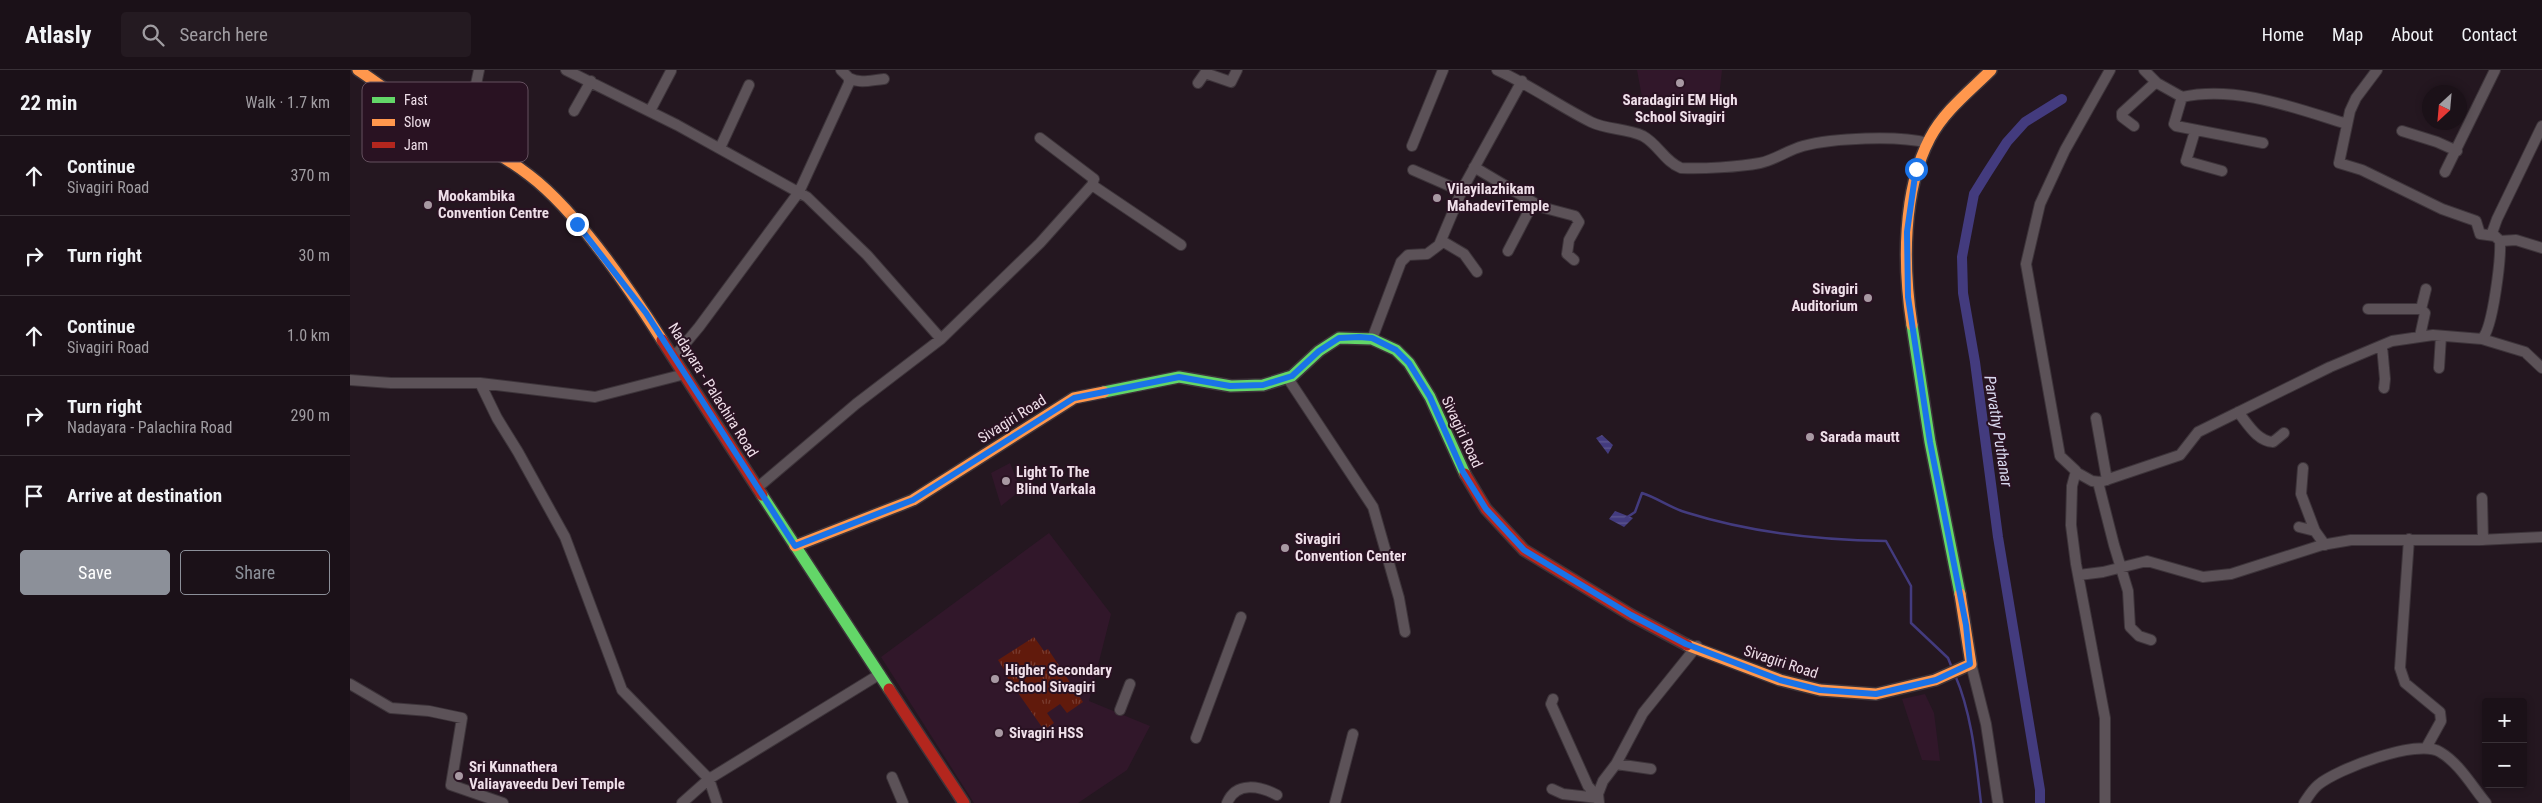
<!DOCTYPE html>
<html lang="en">
<head>
<meta charset="utf-8">
<style>
  :root { --surface:#1b1118; --page:#241a21; --text:#f1f3f6; --muted:#a09da2; --line:#393137; --accent:#8c9099 }
  body { margin:0; font-family:"Roboto Condensed",sans-serif; background:var(--page); color:var(--text) }
  .controls { position:absolute; right:15px; bottom:15px; display:grid; overflow:hidden; border-radius:5px; box-shadow:0 2px 8px #0003 }
  .controls button { width:45px; height:45px; display:grid; place-items:center; padding:0; border:0; border-bottom:1px solid var(--line); background:var(--surface); color:var(--text); font:25px sans-serif }
  .compass { position:absolute; left:2072px; top:15px; width:45px; height:45px; border-radius:50%; background:var(--surface); box-shadow:0 2px 8px #0003; rotate:206deg }
  .stop { position:absolute; width:15px; height:15px; margin:-11px; border:4px solid #1a73e8; border-radius:50%; background:#fff }
  .stop.end { background:#1a73e8; border-color:#fff; box-shadow:0 1px 5px #0008 }
  .list { margin:0; padding:0; list-style:none }
  h2 { display:flex; justify-content:space-between; align-items:center; height:65px; margin:0; padding:0 20px; font-size:21px }
  h2 small { font-size:16px; font-weight:400; color:var(--muted) }
  .list li { display:grid; grid-template-columns:32px 1fr auto; gap:15px; align-items:center; box-sizing:border-box; height:80px; padding:0 20px; border-top:1px solid var(--line) }
  .list b { display:block; font-size:19px; white-space:nowrap }
  .list p { margin:0; font-size:16px; white-space:nowrap; color:var(--muted) }
  .list em { font-size:16px; font-style:normal; color:var(--muted) }
  .actions { display:flex; gap:10px; padding:15px 20px }
  .actions a { flex:1; padding:11px 0; border:1px solid var(--accent); border-radius:5px; text-align:center; font-size:18px; color:var(--accent) }
  .actions .main { background:var(--accent); color:#fff }
  .icon { flex:none; width:28px; height:28px; fill:none; stroke:currentColor; stroke-width:2; stroke-linecap:round; stroke-linejoin:round }
  .map { position:relative; flex:none; width:2192px; height:733px; overflow:hidden }
  header { display:flex; align-items:center; gap:30px; box-sizing:border-box; height:70px; padding:0 25px; background:var(--surface); border-bottom:1px solid var(--line) }
  header strong { font-size:24px }
  nav { display:flex; gap:28px; margin-inline-start:auto; font-size:18px }
  .search { width:350px; height:45px; background:var(--page); display:flex; align-items:center; gap:12px; box-sizing:border-box; padding:0 18px; border-radius:5px; color:var(--muted); font-size:19px }
  main { display:flex }
  aside { flex:1; background:var(--surface) }
  .map>svg:first-child { display:block }
</style>
</head>
<body>
<header>
<strong>Atlasly</strong>
<div class="search"><svg class="icon" aria-label="search" viewBox="0 0 24 24"><circle cx="10" cy="10" r="6"/><path d="M15 15l6 6"/></svg>Search here</div>
<nav><a>Home</a><a>Map</a><a>About</a><a>Contact</a></nav>
</header>
<main>
<aside>
<h2>22 min<small>Walk · 1.7 km</small></h2>
<ul class="list">
<li><svg class="icon" aria-label="ahead" viewBox="0 0 24 24"><path d="M12 20V5M6 11l6-6 6 6"/></svg><div><b>Continue</b><p>Sivagiri Road</p></div><em>370 m</em></li>
<li><svg class="icon" aria-label="right" viewBox="0 0 24 24"><path d="M7 20v-9h11M14 6l5 5-5 5"/></svg><div><b>Turn right</b></div><em>30 m</em></li>
<li><svg class="icon" aria-label="ahead" viewBox="0 0 24 24"><path d="M12 20V5M6 11l6-6 6 6"/></svg><div><b>Continue</b><p>Sivagiri Road</p></div><em>1.0 km</em></li>
<li><svg class="icon" aria-label="right" viewBox="0 0 24 24"><path d="M7 20v-9h11M14 6l5 5-5 5"/></svg><div><b>Turn right</b><p>Nadayara - Palachira Road</p></div><em>290 m</em></li>
<li><svg class="icon" aria-label="arrive" viewBox="0 0 24 24"><path d="M6 21V4h12l-3 4 3 4H6"/></svg><div><b>Arrive at destination</b></div></li>
</ul>
<div class="actions"><a class="main">Save</a><a>Share</a></div>
</aside>
<div class="map">
<svg width="2192" height="733" viewBox="0 0 2192 733">
  <defs>
    <pattern id="park-tufts" width="24" height="20" patternUnits="userSpaceOnUse" patternTransform="scale(1.25)"><rect width="24" height="20" fill="#611a0c"/><path d="M3 7l-1-3M5 7V3M7 7l1-3M15 17l-1-3M17 17v-4M19 17l1-3" fill="none" stroke="#783b2f"/></pattern>
    <pattern id="water-rules" width="6" height="5" patternUnits="userSpaceOnUse" patternTransform="scale(1.25)"><rect width="6" height="5" fill="#433b7e"/><path d="M0 2.5h6" fill="none" stroke="#5e5790"/></pattern>
  </defs>
  <rect width="100%" height="100%" fill="#241720"/>
  <path fill="#31172a" d="M1287,0H1372L1369,27H1292Z
    M660,393L671,420L651,436L641,403Z
    M699,463L761,544L739,631L800,656L777,700L728,733H624L531,587Z
    M1575,624L1584,643L1590,691L1572,690L1552,629Z"/>
  <path fill="url(#park-tufts)" d="M684,567L694,581L698,579L733,632L717,643L710,634L697,643L704,653L694,660L657,607L658,606L648,590Z"/>
  <path fill="url(#water-rules)" d="M1252,365L1263,375L1258,384L1246,368Z
    M1265,441L1283,448L1274,457L1259,449Z"/>
  <g fill="none" stroke-linecap="round" stroke-linejoin="round">
    <path stroke="#433b7e" stroke-width="2.5" d="M1276,448L1285,442L1292,423C1308,428 1322,439 1338,443C1402,463 1469,470 1536,471L1561,516V553L1598,588L1602,598
      M1605,605C1622,644 1626,691 1631,733"/>
    <path stroke="#433b7e" stroke-width="10" d="M1690,733V720L1648,467L1625,292L1613,223L1612,187L1624,124L1637,103L1657,72L1675,52L1712,29"/>
    <g stroke="#3d343a" stroke-width="12">
      <path id="street" d="M216,0L327,55L457,127L517,185L591,269L506,334L407,418
        M1147,0C1180,15 1209,36 1241,52C1257,60 1276,58 1293,66C1308,74 1315,92 1331,98C1352,99 1389,97 1410,93C1425,90 1438,80 1453,76C1483,68 1548,65 1578,73
        M1794,0L1807,13L1832,27C1886,15 1945,38 1997,54
        M2027,0L2006,28L2000,41L1989,93L2012,100L2092,139L2126,151L2130,164L2145,166
        M499,8C511,14 521,10 534,9
        M848,13L855,3L881,12L887,0
        M1832,27L1824,54L1826,56L1913,73
        M224,41L241,11
        M300,41L321,1
        M1784,56L1772,47V43L1806,12
        M1845,61L1836,91L1872,101
        M2052,61L2087,72L2107,81
        M115,67L129,0
        M1062,76L1093,0
        M370,78L399,15
        M1124,97L1191,137L1225,146L1229,152L1219,170L1217,184L1224,190
        M1063,100L1111,121
        M2095,102L2145,0
        M742,115L831,175
        M1092,171L1114,184L1127,202
        M2150,171L2166,170L2192,178
        M1158,181L1183,133
        M2018,239H2071L2075,243L2070,266
        M2071,239L2076,219
        M591,269L690,173L742,115L744,109L690,68
        M1022,269L1051,192L1058,185L1077,184L1089,175L1113,118L1172,11
        M2132,269L2175,282L2192,298
        M2032,276L2035,309L2034,318
        M323,285L329,281L349,257L449,122L499,13V8L491,0
        M2089,298L2091,266
        M937,307L1023,437L1049,528L1055,562
        M0,310L41,313H130L147,348L168,382L215,467L272,620L359,709L367,733
        M130,313L245,327L335,304
        M1888,342C1898,354 1907,371 1923,372L1934,363
        M1746,348L1757,410
        M1953,398L1951,424L1965,461
        M1726,402L1742,411L1750,412L1830,385L1848,362L1980,297L2042,271L2083,265L2132,269C2143,258 2151,189 2150,171L2142,163L2147,149L2192,56
        M1748,412L1764,475L1778,521L1780,557L1789,566L1801,570
        M2132,428L2133,470
        M1949,457L1965,461L1975,475
        M2059,469L2050,598L2055,613L2090,642L2091,651L2076,678
        M1729,505L1753,502L1797,491L1853,507L1881,504L1972,475L2001,470H2129L2192,467
        M1621,594L1636,654L1648,733
        M0,614L41,638L79,641L112,648L101,715L153,733
        M1203,629L1201,634L1206,645L1238,716L1248,727
        M770,640L780,614
        M846,668L891,547
        M1266,694L1301,699
        M542,707L553,733
        M1202,719L1213,724L1248,728
        M332,733L359,709L530,604
        M877,733C886,711 910,716 927,725
        M985,733L1003,664
        M1249,733L1248,724L1253,711L1266,694L1293,643L1347,576
        M1755,733V648L1726,494L1721,455L1722,416L1726,401L1710,386L1676,194L1690,134L1715,80L1760,0
        M1954,733C1958,727 1962,720 1968,715C1987,699 2068,668 2090,682C2109,693 2122,716 2136,733"/>
    </g>
    <g stroke="#3d343a" stroke-width="14">
      <path id="fast" d="M1562,255L1580,372L1610,524
        M754,322L829,307L881,316L913,315L942,306L969,281L989,268L1022,269L1046,280L1059,293L1080,327L1115,404
        M412,425L539,619"/>
    </g>
    <g stroke="#3d343a" stroke-width="14">
      <path id="slow" d="M8,0C26,12 43,25 61,36C100,60 143,77 179,105C228,142 279,218 312,270
        M1562,255C1553,197 1552,121 1580,68C1594,41 1620,21 1641,0
        M445,476L563,430L724,328L754,322
        M1337,575L1430,610L1470,620L1526,624L1585,610L1621,594L1610,524"/>
    </g>
    <g stroke="#3d343a" stroke-width="14">
      <path id="jam" d="M312,270L412,425
        M1115,404L1136,439L1174,480L1281,545L1337,575
        M539,619L614,733"/>
    </g>
    <use href="#street" stroke="#5c5258" stroke-width="10"/>
    <use href="#fast" stroke="#63d668" stroke-width="11"/>
    <use href="#slow" stroke="#ff974d" stroke-width="11"/>
    <use href="#jam" stroke="#b3261e" stroke-width="11"/>
  </g>
  <g fill="none" stroke-linecap="round" stroke-linejoin="round">
    <path stroke="#1a73e8" stroke-width="6" d="M227,154L296,243L445,476L563,430L724,328L829,307L880,316L913,315L942,306L969,281L989,268L1009,267L1022,268L1046,280L1059,293L1080,327L1113,402L1136,439L1174,480L1281,545L1336,574L1430,610L1470,620L1526,624L1586,610L1620,594L1616,555L1580,372L1558,227L1557,162L1566,99"/>
  </g>
  <g fill="#a899a3" stroke="#291222" stroke-width="2">
    <circle cx="1330" cy="13" r="5"/>
    <circle cx="1087" cy="128" r="5"/>
    <circle cx="78" cy="135" r="5"/>
    <circle cx="1518" cy="228" r="5"/>
    <circle cx="1460" cy="367" r="5"/>
    <circle cx="656" cy="411" r="5"/>
    <circle cx="935" cy="478" r="5"/>
    <circle cx="645" cy="609" r="5"/>
    <circle cx="649" cy="663" r="5"/>
    <circle cx="109" cy="706" r="5"/>
  </g>
  <g text-anchor="middle" stroke-width="4" stroke-linejoin="round" paint-order="stroke">
    <g font-size="15" font-weight="bold" fill="#efdfe9" stroke="#291222" text-anchor="start">
      <text x="1330" y="35" text-anchor="middle">Saradagiri EM High<tspan x="1330" dy="17">School Sivagiri</tspan></text>
      <text x="1097" y="124">Vilayilazhikam<tspan x="1097" dy="17">MahadeviTemple</tspan></text>
      <text x="88" y="131">Mookambika<tspan x="88" dy="17">Convention Centre</tspan></text>
      <text x="1508" y="224" text-anchor="end">Sivagiri<tspan x="1508" dy="17">Auditorium</tspan></text>
      <text x="1470" y="372">Sarada mautt</text>
      <text x="666" y="407">Light To The<tspan x="666" dy="17">Blind Varkala</tspan></text>
      <text x="945" y="474">Sivagiri<tspan x="945" dy="17">Convention Center</tspan></text>
      <text x="655" y="605">Higher Secondary<tspan x="655" dy="17">School Sivagiri</tspan></text>
      <text x="659" y="668">Sivagiri HSS</text>
      <text x="119" y="702">Sri Kunnathera<tspan x="119" dy="17">Valiayaveedu Devi Temple</tspan></text>
    </g>
    <g font-size="15" fill="#efdfe9" stroke="#291222">
      <text transform="translate(363 320) rotate(58)" y="5">Nadayara - Palachira Road</text>
      <text transform="translate(662 349) rotate(-32)" y="5">Sivagiri Road</text>
      <text transform="translate(1112 362) rotate(65)" y="5">Sivagiri Road</text>
      <text transform="translate(1431 592) rotate(18)" y="5">Sivagiri Road</text>
    </g>
    <g font-size="16" font-style="italic" fill="#d8d8ee" stroke="#291222">
      <text transform="translate(1649 361) rotate(81)" y="6">Parvathy Puthanar</text>
    </g>
  </g>
  <rect x="12" y="12" width="166" height="80" rx="8" fill="#291222" stroke="#64505e" stroke-width="1"/>
  <rect x="22" y="27" width="23" height="6" fill="#63d668"/>
  <rect x="22" y="49" width="23" height="7" fill="#ff974d"/>
  <rect x="22" y="72" width="23" height="6" fill="#b3261e"/>
  <g font-size="14" fill="#efdfe9">
    <text x="54" y="35">Fast</text>
    <text x="54" y="57">Slow</text>
    <text x="54" y="80">Jam</text>
  </g>
</svg>
<div class="controls">
<button>+</button>
<button>−</button>
</div>
<svg class="compass" viewBox="-18 -18 36 36"><path d="M0-13l5 13h-10z" fill="#e53935"/><path d="M0 13l5-13h-10z" fill="#a09da2"/></svg>
<div class="stop" style="left:1566px;top:99px"></div>
<div class="stop end" style="left:227px;top:154px"></div>
</div>
</main>
</body>
</html>
